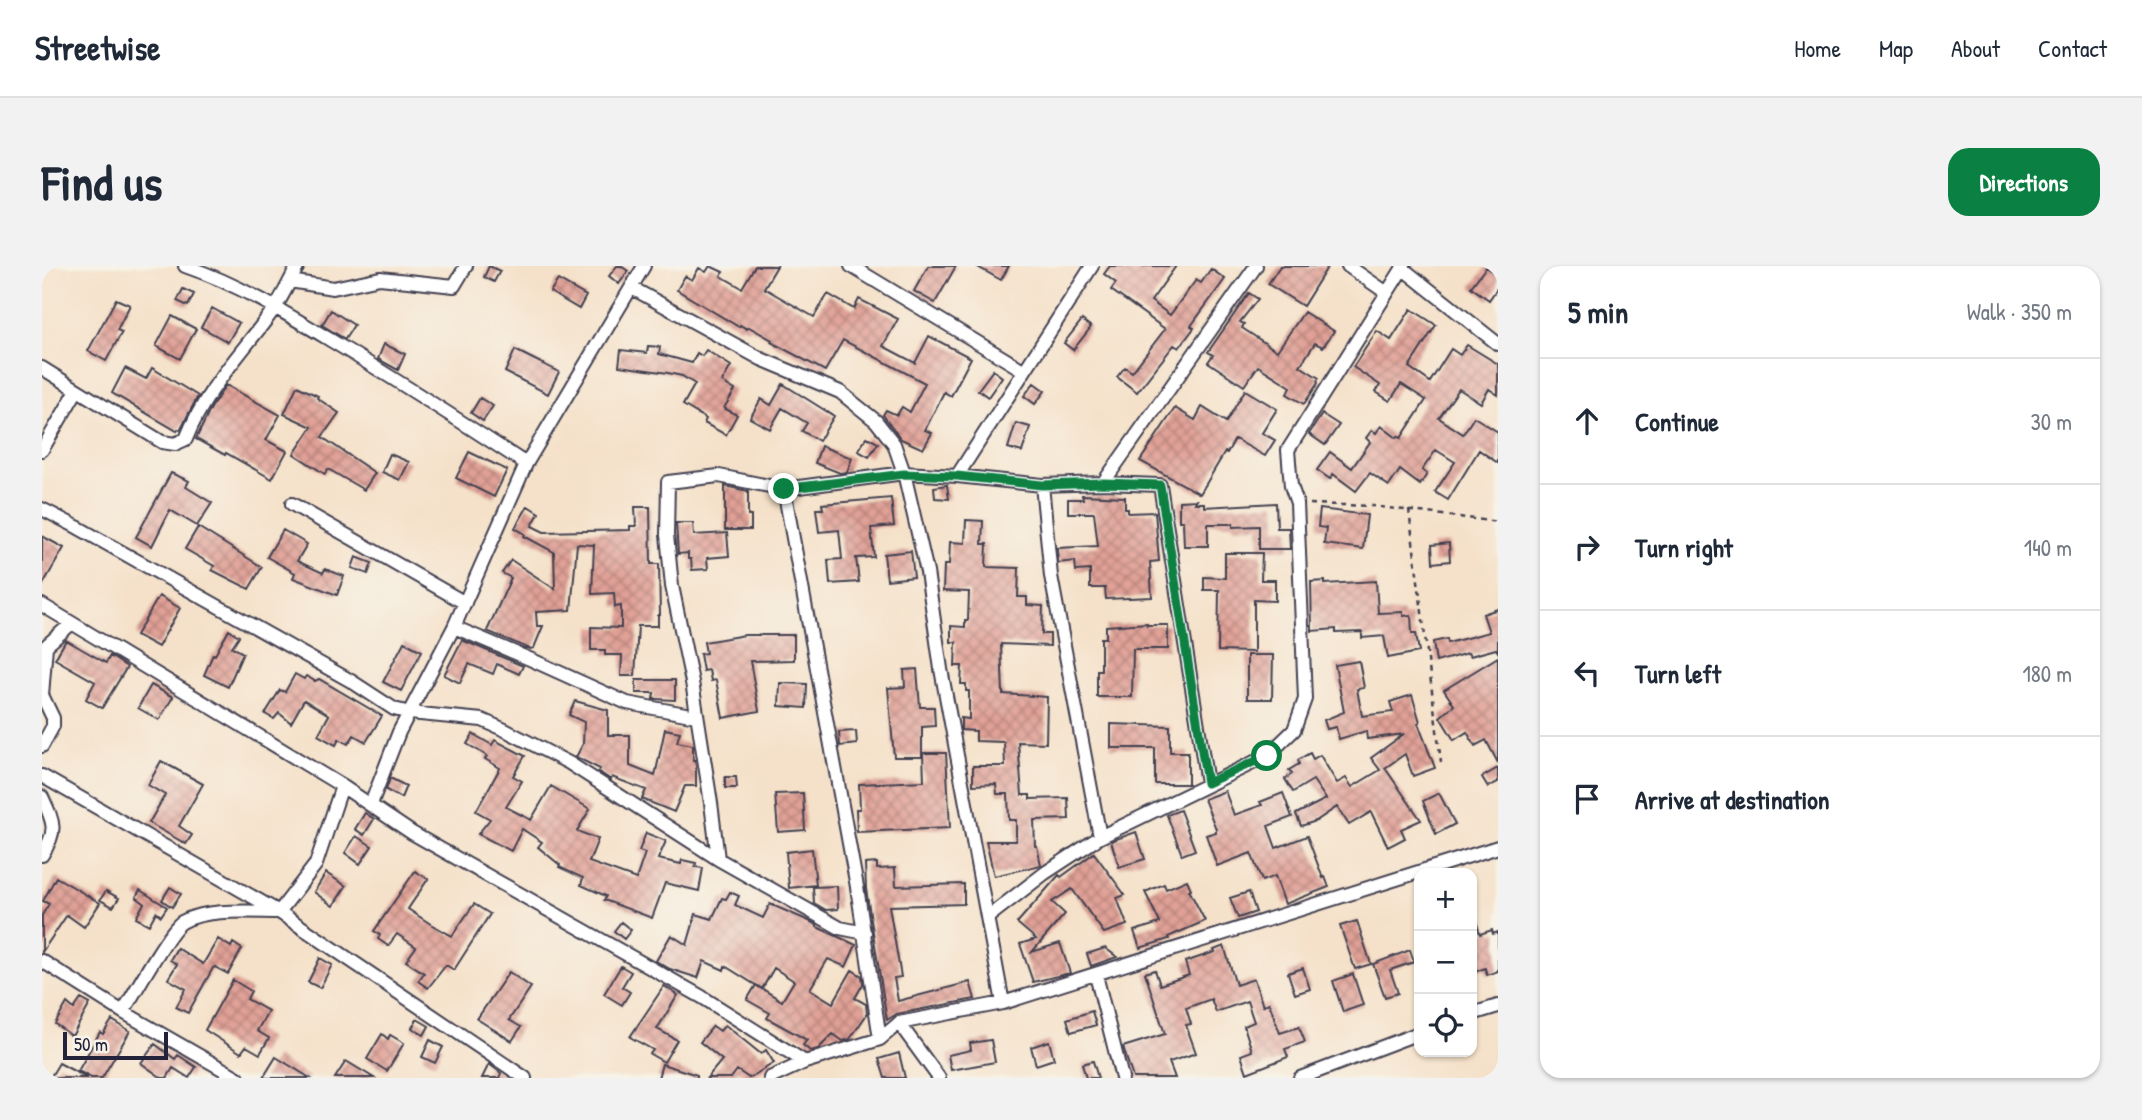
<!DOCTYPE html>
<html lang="en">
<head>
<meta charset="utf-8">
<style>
  :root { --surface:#fff; --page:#f2f2f3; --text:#1f2937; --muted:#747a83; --line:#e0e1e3; --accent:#0b8043 }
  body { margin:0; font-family:"Patrick Hand",sans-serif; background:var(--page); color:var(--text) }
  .controls { position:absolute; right:21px; bottom:21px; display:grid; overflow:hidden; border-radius:14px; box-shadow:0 2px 5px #0004 }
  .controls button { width:63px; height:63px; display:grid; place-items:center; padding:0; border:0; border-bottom:2px solid var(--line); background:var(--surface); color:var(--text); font:35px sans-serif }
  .scale { position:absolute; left:21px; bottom:18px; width:105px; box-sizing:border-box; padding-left:7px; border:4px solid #22223b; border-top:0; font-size:19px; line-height:24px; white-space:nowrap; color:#22223b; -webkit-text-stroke:5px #f7f3e8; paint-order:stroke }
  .stop { position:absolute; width:21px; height:21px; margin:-16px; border:5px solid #0b8043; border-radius:50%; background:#fff }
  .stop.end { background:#0b8043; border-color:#fff; box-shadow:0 2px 7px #0008 }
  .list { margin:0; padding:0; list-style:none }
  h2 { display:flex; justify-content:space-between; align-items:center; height:91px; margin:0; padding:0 28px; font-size:30px }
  h2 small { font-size:23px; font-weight:400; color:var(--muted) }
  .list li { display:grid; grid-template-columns:46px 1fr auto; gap:21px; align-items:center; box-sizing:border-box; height:126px; padding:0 28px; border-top:2px solid var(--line) }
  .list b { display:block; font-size:26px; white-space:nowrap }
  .list em { font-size:23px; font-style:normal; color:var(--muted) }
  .icon { flex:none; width:38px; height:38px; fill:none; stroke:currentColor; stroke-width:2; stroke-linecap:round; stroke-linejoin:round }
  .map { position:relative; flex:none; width:1456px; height:812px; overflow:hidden; border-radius:21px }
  header { display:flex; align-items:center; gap:42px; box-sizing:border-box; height:98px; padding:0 35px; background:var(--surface); border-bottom:2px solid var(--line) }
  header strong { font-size:33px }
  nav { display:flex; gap:38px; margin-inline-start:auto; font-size:24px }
  .intro { display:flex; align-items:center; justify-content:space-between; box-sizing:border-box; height:168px; padding:0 42px }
  h1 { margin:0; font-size:49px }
  .button { padding:18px 32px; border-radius:21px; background:var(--accent); color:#fff; font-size:24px; font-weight:700 }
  main { display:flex; gap:42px; padding:0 42px }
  aside { flex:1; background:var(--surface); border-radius:21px; box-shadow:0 2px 5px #0004 }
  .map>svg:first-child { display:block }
</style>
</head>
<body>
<header>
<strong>Streetwise</strong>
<nav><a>Home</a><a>Map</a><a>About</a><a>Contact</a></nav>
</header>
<div class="intro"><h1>Find us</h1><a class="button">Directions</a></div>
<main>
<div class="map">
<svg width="1456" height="812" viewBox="0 0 1456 812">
  <defs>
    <pattern id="building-cross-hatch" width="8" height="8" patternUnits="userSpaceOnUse" patternTransform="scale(1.75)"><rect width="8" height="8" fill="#e1a197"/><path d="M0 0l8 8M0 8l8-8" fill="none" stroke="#b6837c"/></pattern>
  </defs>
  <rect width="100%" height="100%" fill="#f7f3e8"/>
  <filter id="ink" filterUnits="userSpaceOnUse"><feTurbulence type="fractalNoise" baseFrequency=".0143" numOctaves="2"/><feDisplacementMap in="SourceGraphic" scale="14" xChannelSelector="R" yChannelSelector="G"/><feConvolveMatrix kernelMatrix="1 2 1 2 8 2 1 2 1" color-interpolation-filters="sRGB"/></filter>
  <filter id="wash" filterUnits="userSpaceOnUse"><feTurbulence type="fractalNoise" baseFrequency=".00686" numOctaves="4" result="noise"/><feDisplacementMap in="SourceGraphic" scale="28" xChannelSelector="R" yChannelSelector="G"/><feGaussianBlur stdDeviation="1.57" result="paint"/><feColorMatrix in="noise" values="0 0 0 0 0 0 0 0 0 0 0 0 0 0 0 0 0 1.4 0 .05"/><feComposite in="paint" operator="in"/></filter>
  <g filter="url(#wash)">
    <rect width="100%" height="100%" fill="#f5e1c9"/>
    <g id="blocks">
      <path fill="url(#building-cross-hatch)" d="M447,0L458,5L452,16L442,11Z
        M575,0H579L586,5L577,18L567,10Z
        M668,0L681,6L679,10L700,22L713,0H735L722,22L772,51L786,28L812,43L817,33L856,53L841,80L873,97L887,70L929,92L909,130L902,126L883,164L890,167L881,183L859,173L841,149L844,144L855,149L860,141L868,146L883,117L801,74L783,105L729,76L730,74L707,61L705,63L698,59L697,61L635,24L643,10L650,14L657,2L664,6Z
        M886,0H914L893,37L872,25Z
        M934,0H967L959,14Z
        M1068,0H1134L1109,35L1128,49L1154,14L1159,17L1169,3L1183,13L1149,60L1152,62L1137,82L1132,79L1095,126L1075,111L1083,101L1090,106L1123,63L1069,24L1074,17L1062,8Z
        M1238,0H1286L1261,40L1226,18Z
        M1444,1L1456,9V21L1447,34L1429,21Z
        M516,14L544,30L537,43L508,26Z
        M141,23L152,28L146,40L135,35Z
        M1207,27L1216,33L1198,56L1202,58L1200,62L1235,85L1262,46L1292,65L1281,81L1273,77L1258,100L1277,112L1275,115L1276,117L1262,138L1245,128L1249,121L1216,100L1202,120L1166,96L1171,89L1166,86Z
        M74,33L88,39L75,64L80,66L64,95L46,85Z
        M170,42L197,57L186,76L159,61Z
        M1369,43L1394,59L1367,101L1388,116L1409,83L1418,89L1425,79L1456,98V129L1447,123L1439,137L1417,123L1397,152L1421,168L1432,151L1456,166V197L1437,184L1406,234L1393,226L1413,196L1394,184L1380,204L1385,208L1378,219L1358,204L1347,220L1328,207L1314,225L1291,208L1288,213L1275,204L1288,186L1310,202L1328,176L1324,172L1330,164L1334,167L1339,160L1355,172L1356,170L1359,172L1384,134L1359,118L1348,135L1334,126L1338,119L1311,101L1335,65L1349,74Z
        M289,44L312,59L303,73L280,59Z
        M130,50L154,63L138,93L114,80Z
        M1040,54L1049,61L1031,84L1022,77Z
        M342,78L363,88L356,104L336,93Z
        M606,80L618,81L617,88L650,97L655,87L660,90L664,84L689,100L680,116L693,124L682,142L695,149L684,169L662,157L664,153L641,139L653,118L640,110L626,107L577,100L579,84L605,87Z
        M473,84L517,106L506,128L463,106Z
        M83,102L104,113L110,102L156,130L138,164L136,163L135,165L70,127Z
        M951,104L960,111L946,131L936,124Z
        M992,117L1003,125L993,138L982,130Z
        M741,118L792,150L777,175L760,165L765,157L740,142L728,163L708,152L719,133L729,139Z
        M184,119L238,149L224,174L245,185L230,213L184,187L183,189L154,173L169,142Z
        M255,120L276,130L275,132L297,147L280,171L333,207L322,224L286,203L283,208L252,188L270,161L242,148Z
        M1203,124L1235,143L1220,167L1233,174L1223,190L1193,173L1185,187L1183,186L1158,228L1098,195L1133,142L1153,154L1160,141L1184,156Z
        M438,132L451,140L441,155L429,147Z
        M1280,148L1297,159L1283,179L1267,168Z
        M974,157L988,161L980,186L966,182Z
        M825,171L836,177L827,191L816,185Z
        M779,180L810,192L805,206L798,207L773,197Z
        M427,186L465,204L452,231L414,212Z
        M348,188L367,196L358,214L340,206Z
        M129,207L147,215L144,221L170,237L155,260L128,244L110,280L94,271Z
        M905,219L907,233L893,232L892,221Z
        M683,220L706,225V250H709V264H683Z
        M1040,229L1083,231V243H1086V247L1113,246L1117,295L1108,296L1110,331L1064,333L1063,322H1048V304L1034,305L1033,295L1016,297L1015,282L1056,280L1052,247H1026V233H1041Z
        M849,232L852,260L829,262L832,291L814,292L817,316L788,318L786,294L800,293L797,264L777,266L774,243H781L780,238Z
        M1155,234L1153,237H1162V241L1234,237L1235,262H1247L1248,283H1217V260L1191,261V258H1166V280H1142L1141,255H1137V235Z
        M486,240L497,247L490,260L502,266L588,264V260H594L593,241H608L609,298H617L618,349H616V360H596L593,410H579L580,389H563V384H549V361L579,362V340L573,341L572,327L550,328L552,279L535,278L529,344L494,346L495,360H501L492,382L488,383L445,365L469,312L460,307L469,294L513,323L512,286L482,270L483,268L473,262Z
        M1278,243L1325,249L1321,283L1282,278L1284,262L1276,261Z
        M924,254L941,255L940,278H945L944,301L977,302L976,331H985V339L1001,340L1000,368H1008V380L959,378L961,428L1005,431L1004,477L976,476L980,529H988V533L1026,532L1027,553L992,554L993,580H995L999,599L952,610L944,575H974V554H967L966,528H955L954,518L931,519V500H963L962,476L934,475V465L919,464V452L927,453V425H924V418H919L920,400H913L914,376H909V360L923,361V354H926L927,326L901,325L902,299H907L908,276L923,277Z
        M634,257H651L652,269L685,267L687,290L665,292L666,303L650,304L649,293H646V287L636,288Z
        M156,261L220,301L207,323L170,304L172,300L143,283Z
        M241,264L265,278L255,295L281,307L283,303L302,310L295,329L251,312L253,307L225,291Z
        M0,270L22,282L0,320Z
        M1407,277L1408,295L1391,297L1390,279Z
        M869,285L872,311L845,314L842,288Z
        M1183,287H1220L1219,314H1233V335L1212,334V386L1176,385L1177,324H1162V311L1183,312Z
        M314,291L330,297L326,308L310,302Z
        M1283,315V318L1334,315L1336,347L1361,346V350L1369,349L1370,367H1374L1377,386L1346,392L1342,370L1320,372V366L1294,367V363L1270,365L1269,316Z
        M117,330L138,342L116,381L94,369Z
        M1456,343V386L1454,383L1428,390L1426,387L1394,396L1391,376L1405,373L1406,377L1447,366L1441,348Z
        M1105,357V359H1126V383H1091L1090,431H1055V404H1059V372H1064V360Z
        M187,364L197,370L190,381L201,387L186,421L162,409L171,388L173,389Z
        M703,369H752V394L708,395L717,445L681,452L674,414L669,415L667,404L661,405L658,388L664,387L662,376Z
        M24,374L64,397L68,390L85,401L60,442L44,433L53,416L13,393Z
        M420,374L481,400L477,408L455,398L451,408L427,398L418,417L402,409Z
        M362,376L380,385L359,425L341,416Z
        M1205,389H1231L1230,433H1205Z
        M1456,391V497L1444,474L1433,480L1425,466L1412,474L1398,451L1412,439L1402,424Z
        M1317,395L1322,422L1315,423L1320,450L1351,446L1348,436L1370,429L1378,456L1376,457L1393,502L1371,510L1363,488L1343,502L1379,554L1359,563L1363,572L1346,581L1329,546L1307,559L1295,541L1274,555L1259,560L1254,548L1284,533L1271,514L1251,526L1243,513L1250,508L1247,504L1257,498L1256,494L1268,487L1271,493L1278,489L1295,517L1304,512L1310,521L1338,504L1329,492L1362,468L1325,473L1324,465L1297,473L1294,461L1285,463L1282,454L1302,446L1293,399Z
        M875,403L878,441H892L893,460L880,461V491H852L846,422L863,421L862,404Z
        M253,408L262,413L264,410L273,415L277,413L340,450L324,476L312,469L306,478L297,473L294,479L276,469L287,449L262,434L249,457L237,447L232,453L223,448L238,424L243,426Z
        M594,414H633V434L614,433H611L612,427H594Z
        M738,417L765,418L764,442L737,440Z
        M109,419L131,431L117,454L96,442Z
        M533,435L566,444V469H588V500L613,510L623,463L638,466L635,476L651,479V494H653L654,501V520H643L632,546L600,533L604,524L570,511L569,514L557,506L558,503L534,491L541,478L542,456L527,449Z
        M1069,458L1128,460V486H1146V518H1113V482H1069Z
        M814,465L815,478L798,480L797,466Z
        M431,468L450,479L453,474L483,490L471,510L480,515L464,541L489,554L509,520L548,543L535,565L556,573L547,596L594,613L603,587L597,585L604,567L624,575L616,593L639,598L640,594L654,597L653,601L661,602L657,625L623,617L610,652L562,634L564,630L539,619L541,612L517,601L518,599L496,581L500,576L480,563L469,585L436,568L448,553L434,545L458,502L443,493L445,490L425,478Z
        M881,487H904L908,562L815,566L814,543H818L817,518L882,515Z
        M119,495L161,518L137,560L150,569L144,578L107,557L123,529L106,519Z
        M1456,502V516L1446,521L1440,511Z
        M683,511H694L695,522H683Z
        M348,512L364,520L359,532L344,524Z
        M1183,525L1192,549L1220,539L1218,536L1241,527L1250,551L1226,560L1234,582L1265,570L1281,612L1283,611L1287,621L1243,638L1233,610L1220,615L1209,587L1175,600L1164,569L1174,566V563L1162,533Z
        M761,527L763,564L736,566L733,528Z
        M1397,527L1413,558L1394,568L1381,535Z
        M1138,544L1153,584L1140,589L1125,549Z
        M323,547L332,553L322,569L313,563Z
        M1094,566L1103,593L1077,601L1069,575Z
        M314,570L330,580L318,598L303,587Z
        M770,583L774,619L747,622L744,586Z
        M1052,587L1083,629L1075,632L1085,659L1062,667L1030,623L1010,636L1023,648L990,686L1018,677L1028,707L991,716L978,678L994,673L975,657L1017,609L1019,611Z
        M835,597V603L853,602L854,620L922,618V638L847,640L859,711L852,712L856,735L928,716L933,733L855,748L845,754L824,623L823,598Z
        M373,605L386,613L366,643L390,659L410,670L432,638L448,648L412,704L404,699L386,722L376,715L382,707L364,695L374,681L355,668L346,680L336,673L338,669L332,665Z
        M284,607L304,620L291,640L272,626Z
        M14,611L58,637L42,661L25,649L0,686V649L7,638L1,635Z
        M1145,614L1149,623L1147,624L1163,655L1126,671L1127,673L1098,682L1092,665L1118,657L1103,626L1122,618L1124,623Z
        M795,620L796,643L784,644L772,637L771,621Z
        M128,621L139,628L130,641L120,634Z
        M98,624L125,641L119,650L114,646L107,659L94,652L102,637L94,631Z
        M64,625L77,632L71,641L58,634Z
        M688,626L697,630L693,639L721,652L728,638L767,655L775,659V661L814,679L804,701L786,693L768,723L791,737L810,704L820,710L821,718L813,732L824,738L825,748L808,773L801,775L791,768L776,783L768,785L761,779L765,774L725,752L728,747L705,734L714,719L740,735L752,715L732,702L720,723L683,700L682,704L662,695L656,712L628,703L614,695L629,669L645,679L654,648L670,653L680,632L684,633Z
        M1207,626L1214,646L1196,652L1188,632Z
        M1432,648L1438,668L1450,664L1451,668L1456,666V705L1445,709L1443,702L1430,707V649Z
        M1315,655L1329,698L1313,703L1298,660Z
        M579,656L589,664L582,673L572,665Z
        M176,673L189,681L191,677L200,683L186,708L173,701L171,702L146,747L134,741L144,723L126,713L135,698L128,694L135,682L161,698Z
        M1182,680L1194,719L1212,713L1221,740L1227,737L1238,767L1257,761L1263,776L1243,783L1246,791L1205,807L1199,789L1210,785L1202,760L1212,756L1205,735L1174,746L1169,733L1144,742L1149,758L1144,759L1154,787L1127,796L1133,812H1091L1081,781L1123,768L1103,707L1113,704L1118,719L1147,709L1143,696L1173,686L1172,684Z
        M1063,682L1075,691L1049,700L1045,688Z
        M1368,684L1372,696L1348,704L1356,727L1343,731L1331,698Z
        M278,692L290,699L278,722L266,716Z
        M579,700L589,706L580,721L588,726L580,739L562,728Z
        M1261,702L1268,723L1253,728L1246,707Z
        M467,706L489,721L467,754L479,761L470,775L435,753Z
        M1311,708L1321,739L1301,746L1291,715Z
        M191,714L209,725L205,733L226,745L215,765L227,772L218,788L204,780L199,787L163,764Z
        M622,720L636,729L615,763L635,774L622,796L608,788L611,784L588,771Z
        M39,733L48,738L30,770L13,758L25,737L32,743Z
        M1050,745L1054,759L1029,766L1025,753Z
        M375,753L387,760L382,769L370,762Z
        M70,754L88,765L60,812H49L36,805L58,766L61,768Z
        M683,759L719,788L724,784L732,797L707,812L695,804L689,812H665L680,794L658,776L671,760L678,765Z
        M340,768L346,773L348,769L362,777L345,805L325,793Z
        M388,774L401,781L393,797L380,791Z
        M949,774L953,796L909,804L906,789L929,784L928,777Z
        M1007,775L1012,793L994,799L989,781Z
        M113,778L133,793L136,789L154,801L147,812L131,802L125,812H120L99,797Z
        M857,787L863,812H843L837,793Z
        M234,791L268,812H221Z
        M304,795L332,812H293Z
        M1051,795L1056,812H1044L1040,798Z
        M17,797L45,812H8Z
        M447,798L459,807L457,812H440Z
        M620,798L655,809V812H616Z"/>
    </g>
  </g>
  <g filter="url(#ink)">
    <use href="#blocks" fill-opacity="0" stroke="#423f50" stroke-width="2"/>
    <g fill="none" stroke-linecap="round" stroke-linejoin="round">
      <g stroke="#423f50" stroke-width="16">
        <path id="street" d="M143,0C196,18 242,46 290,75C356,115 420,156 484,198
          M809,0L981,104
          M1306,0L1345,27
          M1360,2L1456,78
          M248,15L291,22L338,12L412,20L424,0
          M590,22L719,93L798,126L834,155L852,178L862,207L885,306L899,403L961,737
          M0,102L120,176L133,178L144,173C164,122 201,86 232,43C241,30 248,14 256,0
          M0,184L35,124
          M915,210L1050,0
          M1061,217L1214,0
          M1000,219L1009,310L1058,571
          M742,223L815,621L838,773
          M250,238L423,337
          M0,243L35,261L309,415L352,443L368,447L440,454L463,464L527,497L676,593L798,662L823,667
          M0,339L300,520L370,567L660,731L763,796
          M412,361L490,394L585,437L654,450
          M0,480L11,460V452L0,429L4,380L30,357
          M0,510L237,646L483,812
          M0,531C12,557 16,564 0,589
          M329,538L357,466L412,361L484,198L602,0
          M676,593L669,537L650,416L630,320L625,269L626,216L677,210L742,223L862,207L915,210L1000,219L1061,217L1118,219L1165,517
          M946,651L1003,607L1058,571L1225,490L1252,464L1263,433L1255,237L1249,220L1246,184L1362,0
          M0,695L81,746L196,812
          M1054,709L1080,812
          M81,746C91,729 128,663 140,656C164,642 210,646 237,646L274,598L300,520
          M1430,748L1456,740
          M857,757L897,812
          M728,812L763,796L838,773L857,757L961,737L1456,581
          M1258,812L1377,767"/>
      </g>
      <path stroke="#423f50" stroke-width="2.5" stroke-dasharray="5 5" stroke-linecap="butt" d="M1268,238L1331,240L1456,256
        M1367,244L1399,496"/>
      <use href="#street" stroke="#fff" stroke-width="12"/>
    </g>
  </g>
  <g fill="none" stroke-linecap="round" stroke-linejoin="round" filter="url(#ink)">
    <path stroke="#0b8043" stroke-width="9" d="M742,223L862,208L915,210L1000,219L1061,217L1118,219L1165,517L1225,490"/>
  </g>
</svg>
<div class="controls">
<button>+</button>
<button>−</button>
<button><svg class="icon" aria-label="locate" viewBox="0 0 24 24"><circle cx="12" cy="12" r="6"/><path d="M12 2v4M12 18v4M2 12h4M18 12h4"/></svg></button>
</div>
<div class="scale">50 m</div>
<div class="stop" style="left:1225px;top:490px"></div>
<div class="stop end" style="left:742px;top:223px"></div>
</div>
<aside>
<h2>5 min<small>Walk · 350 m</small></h2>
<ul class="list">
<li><svg class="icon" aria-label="ahead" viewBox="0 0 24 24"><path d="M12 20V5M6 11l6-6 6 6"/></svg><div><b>Continue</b></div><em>30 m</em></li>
<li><svg class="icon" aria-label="right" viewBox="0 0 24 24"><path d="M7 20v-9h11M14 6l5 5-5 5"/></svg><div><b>Turn right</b></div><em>140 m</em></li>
<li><svg class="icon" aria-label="left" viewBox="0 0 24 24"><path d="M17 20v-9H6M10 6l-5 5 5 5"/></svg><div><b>Turn left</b></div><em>180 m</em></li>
<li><svg class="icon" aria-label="arrive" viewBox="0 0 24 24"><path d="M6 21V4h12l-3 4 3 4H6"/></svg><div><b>Arrive at destination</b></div></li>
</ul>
</aside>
</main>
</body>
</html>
